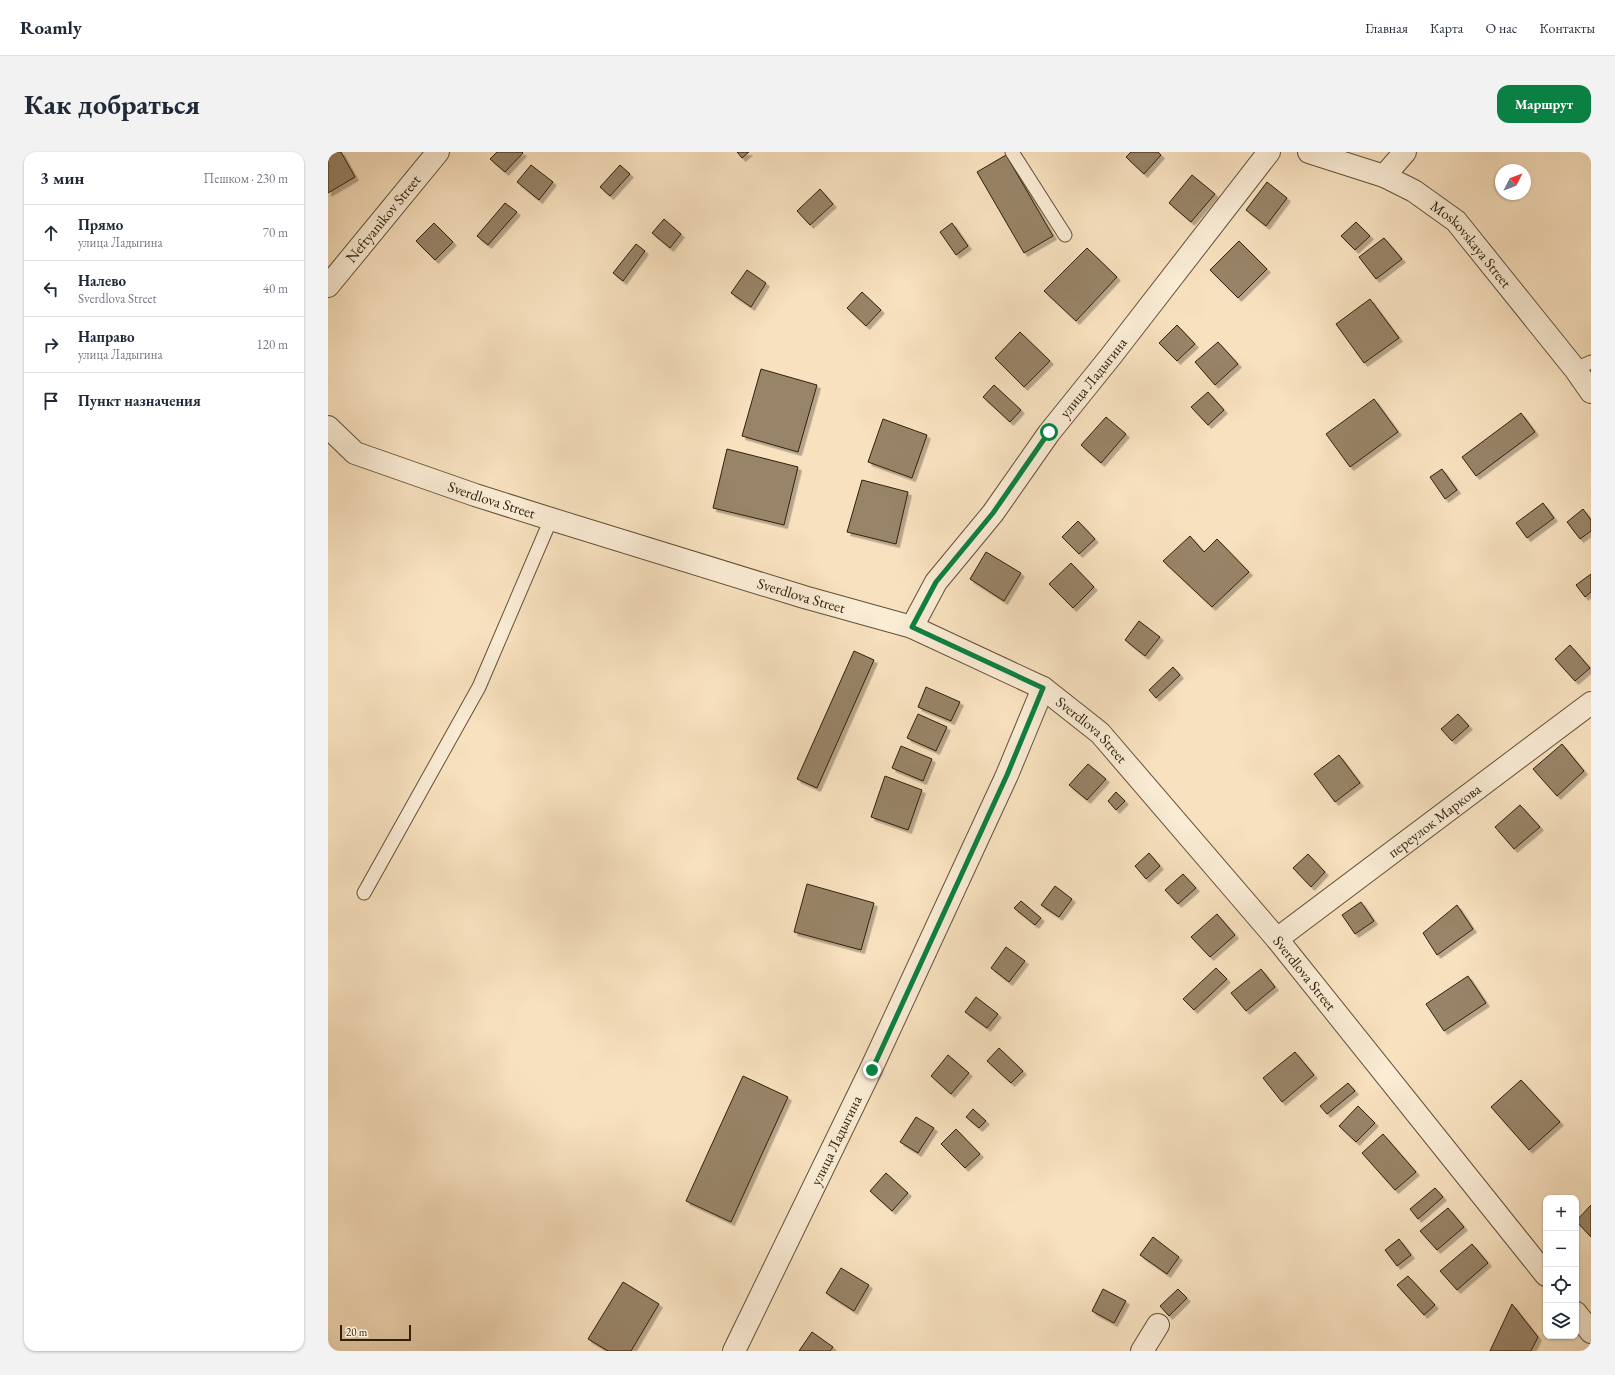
<!DOCTYPE html>
<html lang="ru">
<head>
<meta charset="utf-8">
<style>
  :root { --surface:#fff; --page:#f2f2f3; --text:#1f2937; --muted:#747a83; --line:#e0e1e3; --accent:#0b8043 }
  body { margin:0; font-family:"EB Garamond",serif; background:var(--page); color:var(--text) }
  .controls { position:absolute; right:12px; bottom:12px; display:grid; overflow:hidden; border-radius:8px; box-shadow:0 1px 3px #0004 }
  .controls button { width:36px; height:36px; display:grid; place-items:center; padding:0; border:0; border-bottom:1px solid var(--line); background:var(--surface); color:var(--text); font:20px sans-serif }
  .compass { position:absolute; left:1167px; top:12px; width:36px; height:36px; border-radius:50%; background:var(--surface); box-shadow:0 1px 3px #0004; rotate:48deg }
  .scale { position:absolute; left:12px; bottom:10px; width:71px; box-sizing:border-box; padding-left:4px; border:2px solid #31200a; border-top:0; font-size:11px; line-height:14px; white-space:nowrap; color:#31200a; -webkit-text-stroke:3px #faecd5; paint-order:stroke }
  .stop { position:absolute; width:12px; height:12px; margin:-9px; border:3px solid #0b8043; border-radius:50%; background:#fff }
  .stop.end { background:#0b8043; border-color:#fff; box-shadow:0 1px 4px #0008 }
  .list { margin:0; padding:0; list-style:none }
  h2 { display:flex; justify-content:space-between; align-items:center; height:52px; margin:0; padding:0 16px; font-size:17px }
  h2 small { font-size:13px; font-weight:400; color:var(--muted) }
  .list li { display:grid; grid-template-columns:26px 1fr auto; gap:12px; align-items:center; box-sizing:border-box; height:56px; padding:0 16px; border-top:1px solid var(--line) }
  .list b { display:block; font-size:15px; white-space:nowrap }
  .list p { margin:0; font-size:13px; white-space:nowrap; color:var(--muted) }
  .list em { font-size:13px; font-style:normal; color:var(--muted) }
  .icon { flex:none; width:22px; height:22px; fill:none; stroke:currentColor; stroke-width:2; stroke-linecap:round; stroke-linejoin:round }
  .map { position:relative; flex:none; width:1263px; height:1199px; overflow:hidden; border-radius:12px }
  header { display:flex; align-items:center; gap:24px; box-sizing:border-box; height:56px; padding:0 20px; background:var(--surface); border-bottom:1px solid var(--line) }
  header strong { font-size:19px }
  nav { display:flex; gap:22px; margin-inline-start:auto; font-size:14px }
  .intro { display:flex; align-items:center; justify-content:space-between; box-sizing:border-box; height:96px; padding:0 24px }
  h1 { margin:0; font-size:28px }
  .button { padding:10px 18px; border-radius:12px; background:var(--accent); color:#fff; font-size:14px; font-weight:700 }
  main { display:flex; gap:24px; padding:0 24px }
  aside { flex:1; background:var(--surface); border-radius:12px; box-shadow:0 1px 3px #0004 }
  .map>svg:first-child { display:block }
</style>
</head>
<body>
<header>
<strong>Roamly</strong>
<nav><a>Главная</a><a>Карта</a><a>О нас</a><a>Контакты</a></nav>
</header>
<div class="intro"><h1>Как добраться</h1><a class="button">Маршрут</a></div>
<main>
<aside>
<h2>3 мин<small>Пешком · 230 m</small></h2>
<ul class="list">
<li><svg class="icon" aria-label="ahead" viewBox="0 0 24 24"><path d="M12 20V5M6 11l6-6 6 6"/></svg><div><b>Прямо</b><p>улица Ладыгина</p></div><em>70 m</em></li>
<li><svg class="icon" aria-label="left" viewBox="0 0 24 24"><path d="M17 20v-9H6M10 6l-5 5 5 5"/></svg><div><b>Налево</b><p>Sverdlova Street</p></div><em>40 m</em></li>
<li><svg class="icon" aria-label="right" viewBox="0 0 24 24"><path d="M7 20v-9h11M14 6l5 5-5 5"/></svg><div><b>Направо</b><p>улица Ладыгина</p></div><em>120 m</em></li>
<li><svg class="icon" aria-label="arrive" viewBox="0 0 24 24"><path d="M6 21V4h12l-3 4 3 4H6"/></svg><div><b>Пункт назначения</b></div></li>
</ul>
</aside>
<div class="map">
<svg width="1263" height="1199" viewBox="0 0 1263 1199">
  <defs>
    <filter id="shadow"><feDropShadow dx="3.5" dy="3.5" stdDeviation="0" flood-color="#0004"/></filter>
  </defs>
  <rect width="100%" height="100%" fill="#f8e1bf"/>
  <filter id="stains"><feTurbulence type="fractalNoise" baseFrequency=".005" numOctaves="4"/><feColorMatrix values="0 0 0 0 .2 0 0 0 0 .09 0 0 0 0 .02 0 0 0 .5 -.17"/></filter>
  <radialGradient id="worn" r=".72"><stop offset=".6" stop-color="#630" stop-opacity="0"/><stop offset="1" stop-color="#630" stop-opacity=".3"/></radialGradient>
  <path fill="#988468" stroke="#31200a" filter="url(#shadow)" d="M0,0H13L27,25L0,41Z
    M169,0H194L195,1L177,20L162,7Z
    M409,0H421L414,6Z
    M803,0H830L833,3L816,22L798,5Z
    M678,3L725,84L696,101L649,20Z
    M203,13L225,30L211,48L189,30Z
    M292,13L302,22L282,44L272,35Z
    M864,23L887,42L863,70L841,51Z
    M939,30L959,46L938,74L918,58Z
    M492,37L505,52L482,73L469,59Z
    M177,51L189,60L160,93L149,84Z
    M336,67L353,82L342,96L324,81Z
    M1028,70L1042,84L1027,98L1013,84Z
    M106,71L125,90L107,108L88,89Z
    M624,71L640,94L628,103L612,80Z
    M1056,86L1074,107L1048,127L1031,105Z
    M911,89L939,117L910,146L882,118Z
    M308,92L317,99L295,129L285,121Z
    M759,96L789,125L748,169L716,139Z
    M419,118L438,131L423,155L403,141Z
    M534,140L553,158L538,174L519,156Z
    M1042,147L1071,186L1036,211L1008,172Z
    M849,173L867,192L849,209L831,191Z
    M692,180L722,209L696,235L667,206Z
    M890,190L910,212L887,233L867,210Z
    M433,217L489,233L470,300L414,284Z
    M666,233L693,258L682,270L655,245Z
    M880,240L896,258L880,273L863,255Z
    M1046,247L1070,280L1022,315L998,282Z
    M1193,261L1207,280L1148,324L1134,305Z
    M778,265L798,282L773,311L753,293Z
    M555,267L599,283L584,326L540,310Z
    M399,297L470,315L456,373L385,356Z
    M1114,317L1129,338L1117,347L1102,325Z
    M534,328L580,340L568,392L519,380Z
    M1215,351L1226,366L1199,386L1188,371Z
    M1255,357L1263,368V379L1252,387L1239,370Z
    M750,369L767,387L751,402L734,385Z
    M862,384L876,400L889,387L921,420L884,455L835,409Z
    M658,400L693,421L676,449L642,427Z
    M743,411L766,435L745,456L721,432Z
    M1263,422V440L1257,445L1248,433Z
    M811,469L832,485L817,504L797,488Z
    M1242,493L1262,516L1247,529L1227,507Z
    M526,499L546,508L489,636L469,627Z
    M845,515L852,523L828,546L821,538Z
    M598,535L632,550L623,569L590,555Z
    M590,562L619,575L608,599L579,586Z
    M1130,562L1141,574L1124,589L1113,577Z
    M1234,592L1256,619L1229,644L1205,617Z
    M573,594L604,607L595,629L564,616Z
    M1011,603L1032,631L1007,650L986,622Z
    M760,612L778,627L759,648L741,633Z
    M557,624L594,638L580,678L543,665Z
    M788,640L797,649L788,658L780,649Z
    M1192,653L1212,675L1186,697L1167,675Z
    M821,701L832,714L818,727L807,714Z
    M980,702L997,720L983,735L965,716Z
    M855,722L868,736L850,752L837,738Z
    M479,732L546,751L533,798L466,780Z
    M727,734L744,747L731,765L713,753Z
    M693,749L713,766L707,773L686,756Z
    M1033,750L1046,769L1027,782L1014,763Z
    M1129,753L1145,777L1109,803L1095,781Z
    M889,762L907,783L882,805L863,785Z
    M678,795L697,809L681,830L663,816Z
    M888,816L899,827L866,858L855,847Z
    M933,817L947,835L918,859L903,841Z
    M1140,824L1158,851L1116,879L1098,852Z
    M648,845L670,862L659,876L637,860Z
    M671,896L695,919L683,931L659,909Z
    M967,900L986,923L954,950L935,926Z
    M620,903L641,921L623,942L603,924Z
    M415,924L460,945L403,1070L358,1049Z
    M1193,928L1232,970L1201,998L1163,955Z
    M1020,931L1027,939L999,962L992,954Z
    M1030,954L1047,971L1028,990L1011,974Z
    M645,957L658,969L651,976L638,965Z
    M588,965L606,976L590,1001L572,990Z
    M628,977L652,1002L637,1016L613,992Z
    M1055,982L1088,1020L1067,1038L1034,1001Z
    M558,1021L580,1041L564,1059L542,1039Z
    M1107,1036L1115,1045L1090,1067L1082,1057Z
    M1263,1053V1085L1248,1069Z
    M1120,1056L1136,1075L1109,1098L1092,1079Z
    M825,1085L851,1105L839,1122L812,1103Z
    M1071,1087L1083,1103L1069,1114L1057,1098Z
    M1144,1092L1160,1111L1129,1138L1112,1119Z
    M513,1116L541,1133L526,1159L498,1141Z
    M1080,1124L1107,1153L1096,1163L1069,1133Z
    M295,1130L331,1152L303,1199H280L260,1187Z
    M775,1137L798,1149L786,1171L764,1159Z
    M850,1137L859,1146L841,1164L832,1154Z
    M1184,1152L1210,1185L1203,1199H1162Z
    M484,1180L505,1195L502,1199H471Z"/>
  <g fill="none" stroke-linecap="round" stroke-linejoin="round">
    <g stroke="#635037" stroke-width="15">
      <path id="lane" d="M684,0L737,83
        M1247,217L1263,210
        M36,741L151,535L223,367"/>
    </g>
    <g stroke="#635037" stroke-width="24">
      <g id="street">
        <path id="s1" d="M981,0L1056,24L1086,39L1128,69L1247,217L1263,240"/>
        <path d="M1056,24L1077,0"/>
        <path id="s2" d="M0,134L110,0"/>
        <path id="s3" d="M0,275L27,301L147,343L223,367L476,445L584,475L715,536L772,581L949,787L1218,1123"/>
        <path id="s4" d="M584,475L608,430L665,361L721,281L783,204L941,0"/>
        <path id="s5" d="M949,787L1263,551"/>
        <path d="M1248,1161L1263,1180"/>
        <path id="s6" d="M406,1199L543,917L679,623L715,536"/>
        <path d="M814,1199L830,1173"/>
      </g>
    </g>
    <use href="#lane" stroke="#faecd5" stroke-width="13"/>
    <use href="#street" stroke="#faecd5" stroke-width="22"/>
  </g>
  <g fill="none" stroke-linecap="round" stroke-linejoin="round">
    <path stroke="#0b8043" stroke-width="5" d="M544,918L679,623L715,536L584,475L608,430L665,361L721,280"/>
  </g>
  <g text-anchor="middle" stroke-width="3" stroke-linejoin="round" paint-order="stroke">
    <g font-size="15" fill="#31200a" stroke="#faecd5">
      <text dy="5" stroke="none"><textPath href="#s2" startOffset="87">Neftyanikov Street</textPath></text>
      <text dy="5" stroke="none"><textPath href="#s1" startOffset="191">Moskovskaya Street</textPath></text>
      <text dy="5" stroke="none"><textPath href="#s4" startOffset="309">улица Ладыгина</textPath></text>
      <text dy="5" stroke="none"><textPath href="#s3" startOffset="182">Sverdlova Street</textPath></text>
      <text dy="5" stroke="none"><textPath href="#s3" startOffset="506">Sverdlova Street</textPath></text>
      <text dy="5" stroke="none"><textPath href="#s3" startOffset="830">Sverdlova Street</textPath></text>
      <text dy="5" stroke="none"><textPath href="#s5" startOffset="197">переулок Маркова</textPath></text>
      <text dy="5" stroke="none"><textPath href="#s3" startOffset="1154">Sverdlova Street</textPath></text>
      <text dy="5" stroke="none"><textPath href="#s6" startOffset="234">улица Ладыгина</textPath></text>
    </g>
  </g>
  <rect width="100%" height="100%" filter="url(#stains)"/>
  <rect width="100%" height="100%" fill="url(#worn)"/>
</svg>
<div class="controls">
<button>+</button>
<button>−</button>
<button><svg class="icon" aria-label="locate" viewBox="0 0 24 24"><circle cx="12" cy="12" r="6"/><path d="M12 2v4M12 18v4M2 12h4M18 12h4"/></svg></button>
<button><svg class="icon" aria-label="layers" viewBox="0 0 24 24"><path d="M12 4l9 5-9 5-9-5zM3 14l9 5 9-5"/></svg></button>
</div>
<svg class="compass" viewBox="-18 -18 36 36"><path d="M0-13l5 13h-10z" fill="#e53935"/><path d="M0 13l5-13h-10z" fill="#747a83"/></svg>
<div class="scale">20 m</div>
<div class="stop" style="left:721px;top:280px"></div>
<div class="stop end" style="left:544px;top:918px"></div>
</div>
</main>
</body>
</html>
